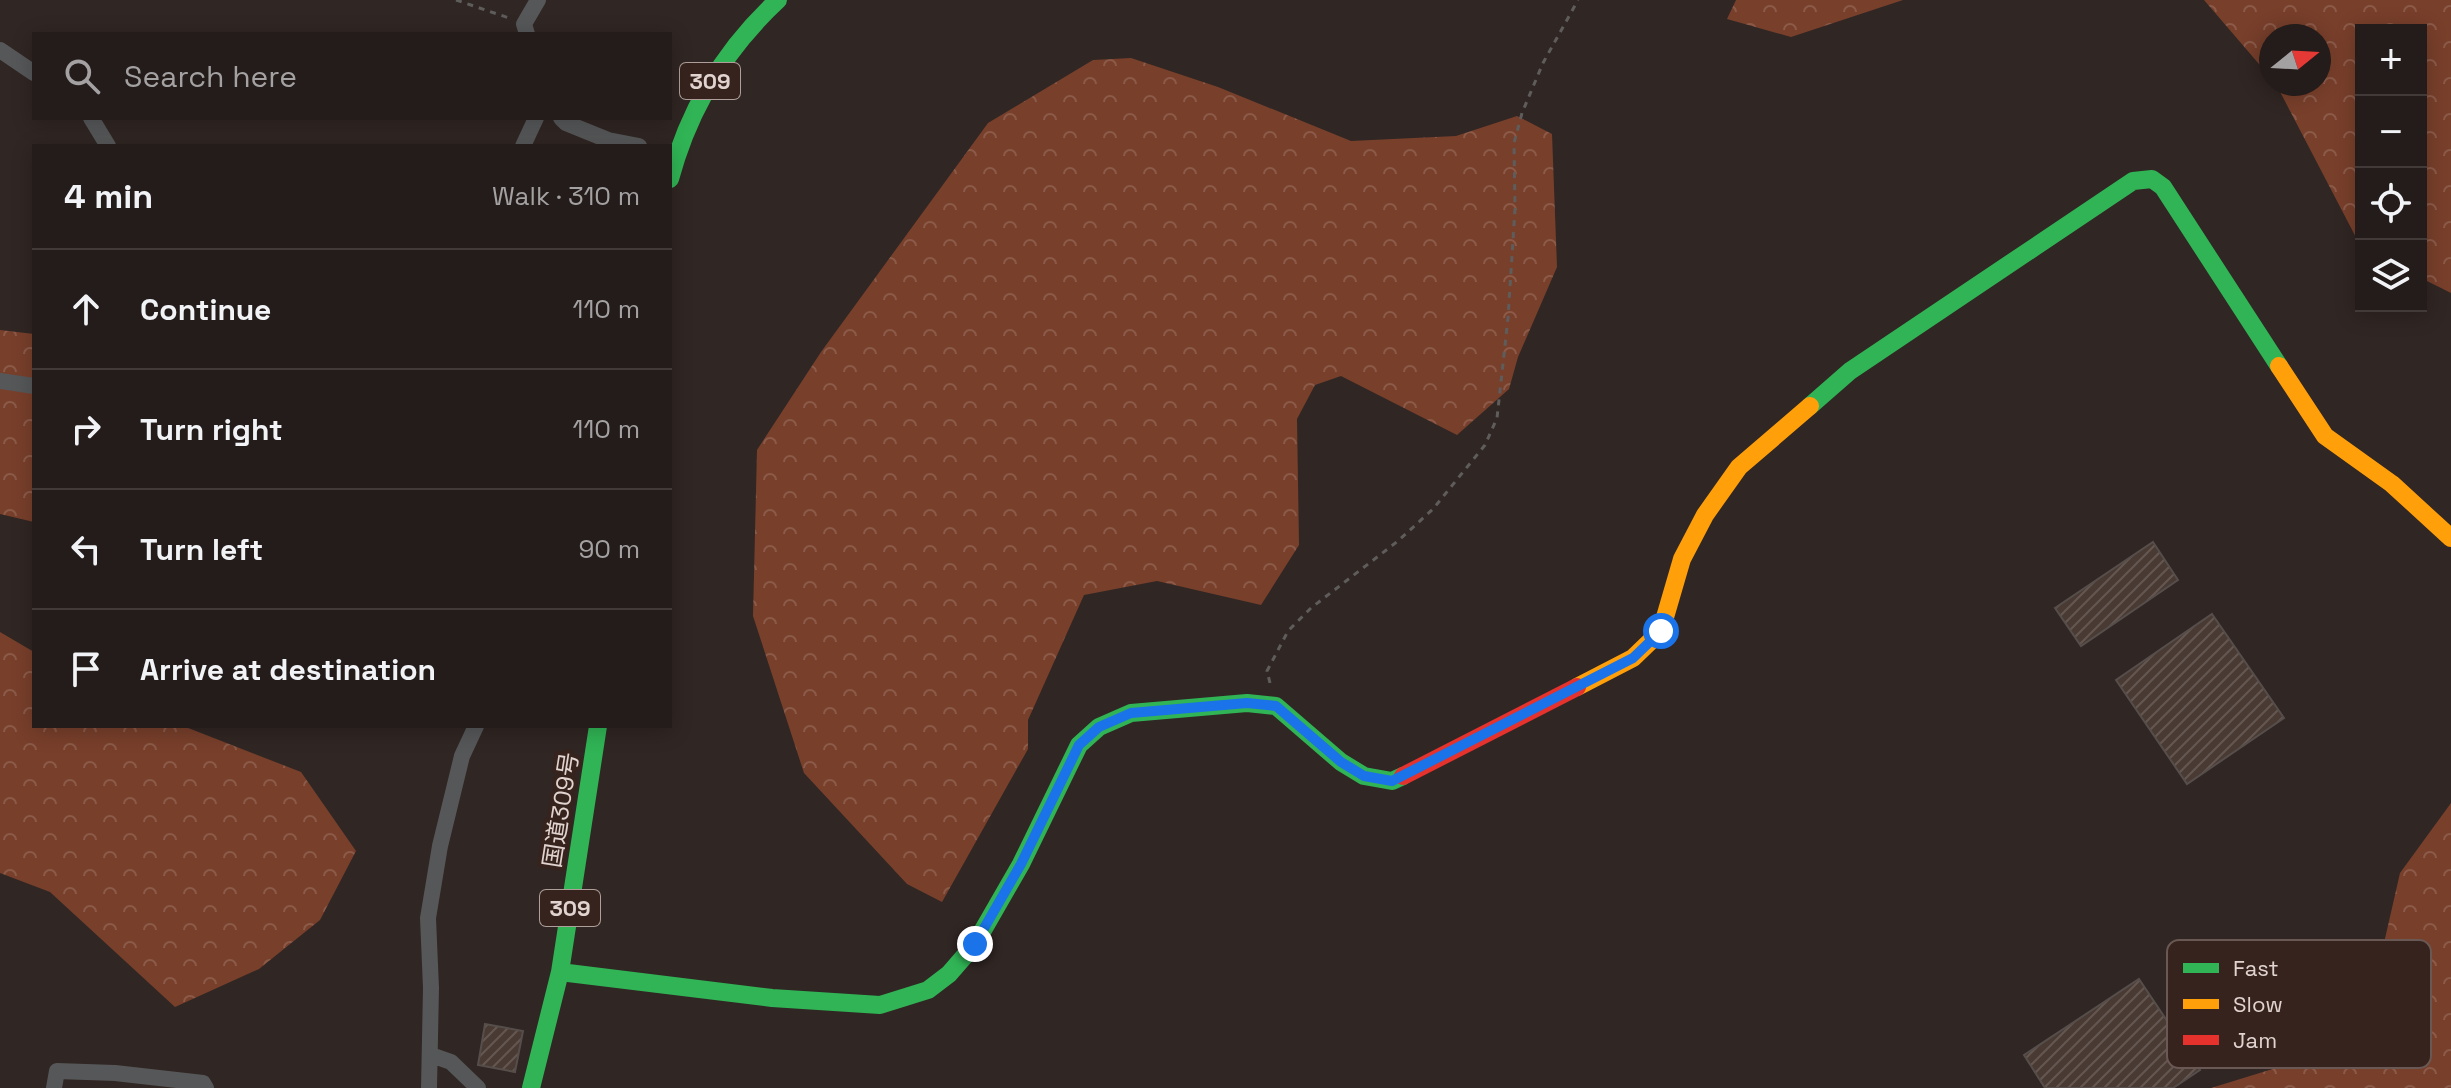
<!DOCTYPE html>
<html lang="en">
<head>
<meta charset="utf-8">
<style>
  :root { --surface:#241c1a; --page:#302927; --text:#f1f3f6; --muted:#a3a1a2; --line:#413a39 }
  body { margin:0; font-family:"Space Grotesk","Noto Sans JP",sans-serif; background:var(--page); color:var(--text) }
  .controls { position:absolute; right:24px; top:24px; display:grid; overflow:hidden; border-radius:0px; box-shadow:0 4px 20px #0003 }
  .controls button { width:72px; height:72px; display:grid; place-items:center; padding:0; border:0; border-bottom:2px solid var(--line); background:var(--surface); color:var(--text); font:40px sans-serif }
  .compass { position:absolute; left:2259px; top:24px; width:72px; height:72px; border-radius:50%; background:var(--surface); box-shadow:0 4px 20px #0003; rotate:72deg }
  .stop { position:absolute; width:24px; height:24px; margin:-18px; border:6px solid #1a73e8; border-radius:50%; background:#fff }
  .stop.end { background:#1a73e8; border-color:#fff; box-shadow:0 2px 8px #0008 }
  .list { margin:0; padding:0; list-style:none }
  h2 { display:flex; justify-content:space-between; align-items:center; height:104px; margin:0; padding:0 32px; font-size:34px }
  h2 small { font-size:26px; font-weight:400; color:var(--muted) }
  .list li { display:grid; grid-template-columns:52px 1fr auto; gap:24px; align-items:center; box-sizing:border-box; height:120px; padding:0 32px; border-top:2px solid var(--line) }
  .list b { display:block; font-size:30px; white-space:nowrap }
  .list em { font-size:26px; font-style:normal; color:var(--muted) }
  .icon { flex:none; width:44px; height:44px; fill:none; stroke:currentColor; stroke-width:2; stroke-linecap:round; stroke-linejoin:round }
  .map { position:relative; flex:none; width:2451px; height:1088px; overflow:hidden }
  .search { position:absolute; background:var(--surface); box-shadow:0 4px 20px #0003; left:32px; top:32px; width:640px; height:88px; display:flex; align-items:center; gap:20px; box-sizing:border-box; padding:0 28px; border-radius:0px; color:var(--muted); font-size:30px }
  .panel { position:absolute; background:var(--surface); box-shadow:0 4px 20px #0003; left:32px; top:144px; width:640px; height:584px; border-radius:0px }
  .map>svg:first-child { display:block }
</style>
</head>
<body>
<div class="map">
<svg width="2451" height="1088" viewBox="0 0 2451 1088">
  <defs>
    <pattern id="forest-crowns" width="20" height="18" patternUnits="userSpaceOnUse" patternTransform="scale(2)"><rect width="20" height="18" fill="#783f2b"/><path d="M2 6a3 3 0 1 1 6 0M12 15a3 3 0 1 1 6 0" fill="none" stroke="#8b5a49"/></pattern>
    <pattern id="building-hatch" width="6" height="6" patternUnits="userSpaceOnUse" patternTransform="scale(2)"><rect width="6" height="6" fill="#4a3a34"/><path d="M-1 1l2-2M0 6l6-6M5 7l2-2" fill="none" stroke="#645650"/></pattern>
  </defs>
  <rect width="100%" height="100%" fill="#302623"/>
  <path fill="url(#forest-crowns)" d="M1736,0H1903L1791,37L1727,19Z
    M2204,0H2451V293L2421,278V30H2361V247L2276,84H2319V36H2271V78Z
    M1131,58L1218,87L1351,141L1456,136L1517,116L1552,134L1557,267L1518,357L1509,389L1457,435L1341,376L1315,385L1297,419L1299,545L1261,605L1157,581L1084,595L1028,720V749L942,902L907,884L804,773L753,616L757,450L821,352L988,123L1093,60Z
    M0,330L34,334V522L0,514Z
    M0,632L34,652V726H183L301,772L356,851L320,920L259,969L175,1007L50,892L0,873Z
    M2451,803V1088H2211L2289,1064L2376,978L2400,873Z"/>
  <path fill="url(#building-hatch)" stroke="#564e4b" stroke-width="2" d="M2153,542L2178,580L2081,646L2055,608Z
    M2212,614L2284,718L2187,784L2116,680Z
    M2139,979L2200,1070L2173,1088H2045L2024,1055Z
    M485,1024L523,1031L515,1072L478,1065Z"/>
  <g fill="none" stroke-linecap="round" stroke-linejoin="round">
    <path stroke="#5e5d5c" stroke-width="3" stroke-dasharray="6 6" stroke-linecap="butt" d="M456,0L509,18
      M1270,683L1267,671L1288,631L1311,608L1398,541L1433,509L1485,445L1497,418L1508,318L1515,209L1514,143L1522,113L1543,63L1578,0"/>
    <path stroke="#565758" stroke-width="16" d="M527,34L524,24L538,0
      M0,50L34,73
      M91,118L108,146
      M561,118L566,123L608,140L639,146
      M523,146L536,118
      M0,381L34,386
      M431,1055L451,1062L478,1088
      M54,1088L57,1071L115,1073L203,1083L206,1088
      M429,1088L431,988L428,918L440,846L462,756L476,726"/>
    <path stroke="#30b455" stroke-width="18" d="M670,179C689,108 724,50 778,0
      M1810,406L1850,371L2133,181L2152,179L2163,187L2279,366
      M560,972L772,998L880,1005L928,990L949,974L975,944L1021,864L1079,745L1099,727L1131,713L1247,703L1276,706L1341,762L1364,776L1392,781L1403,776
      M531,1088L560,972L598,726"/>
    <path stroke="#ff9f0a" stroke-width="18" d="M2279,366L2325,436L2392,484L2451,538
      M1577,687L1633,658L1661,631L1682,559L1705,515L1739,467L1810,406"/>
    <path stroke="#e5322d" stroke-width="18" d="M1403,776L1577,687"/>
  </g>
  <g fill="none" stroke-linecap="round" stroke-linejoin="round">
    <path stroke="#1a73e8" stroke-width="10" d="M975,944L1021,864L1079,745L1099,727L1131,713L1247,703L1276,706L1341,762L1364,776L1392,781L1633,658L1661,631"/>
  </g>
  <g text-anchor="middle" stroke-width="8" stroke-linejoin="round" paint-order="stroke">
    <g fill="#36231d" stroke="#ae9f9a" stroke-width="2">
      <rect x="680" y="63" width="60" height="36" rx="6"/>
      <rect x="540" y="890" width="60" height="36" rx="6"/>
    </g>
    <g font-size="22" font-weight="bold" fill="#e1d4d0">
      <text x="710" y="89">309</text>
      <text x="570" y="916">309</text>
    </g>
    <g font-size="24" fill="#e1d4d0" stroke="#36231d">
      <text transform="translate(561 810) rotate(-81)" y="8">国道309号</text>
    </g>
  </g>
  <rect x="2167" y="940" width="264" height="128" rx="12" fill="#36231d" stroke="#695853" stroke-width="2"/>
  <rect x="2183" y="963" width="36" height="10" fill="#30b455"/>
  <rect x="2183" y="999" width="36" height="10" fill="#ff9f0a"/>
  <rect x="2183" y="1035" width="36" height="10" fill="#e5322d"/>
  <g font-size="22" fill="#e1d4d0">
    <text x="2233" y="976">Fast</text>
    <text x="2233" y="1012">Slow</text>
    <text x="2233" y="1048">Jam</text>
  </g>
</svg>
<div class="controls">
<button>+</button>
<button>−</button>
<button><svg class="icon" aria-label="locate" viewBox="0 0 24 24"><circle cx="12" cy="12" r="6"/><path d="M12 2v4M12 18v4M2 12h4M18 12h4"/></svg></button>
<button><svg class="icon" aria-label="layers" viewBox="0 0 24 24"><path d="M12 4l9 5-9 5-9-5zM3 14l9 5 9-5"/></svg></button>
</div>
<svg class="compass" viewBox="-18 -18 36 36"><path d="M0-13l5 13h-10z" fill="#e53935"/><path d="M0 13l5-13h-10z" fill="#a3a1a2"/></svg>
<div class="stop" style="left:1661px;top:631px"></div>
<div class="stop end" style="left:975px;top:944px"></div>
<div class="search"><svg class="icon" aria-label="search" viewBox="0 0 24 24"><circle cx="10" cy="10" r="6"/><path d="M15 15l6 6"/></svg>Search here</div>
<section class="panel">
<h2>4 min<small>Walk · 310 m</small></h2>
<ul class="list">
<li><svg class="icon" aria-label="ahead" viewBox="0 0 24 24"><path d="M12 20V5M6 11l6-6 6 6"/></svg><div><b>Continue</b></div><em>110 m</em></li>
<li><svg class="icon" aria-label="right" viewBox="0 0 24 24"><path d="M7 20v-9h11M14 6l5 5-5 5"/></svg><div><b>Turn right</b></div><em>110 m</em></li>
<li><svg class="icon" aria-label="left" viewBox="0 0 24 24"><path d="M17 20v-9H6M10 6l-5 5 5 5"/></svg><div><b>Turn left</b></div><em>90 m</em></li>
<li><svg class="icon" aria-label="arrive" viewBox="0 0 24 24"><path d="M6 21V4h12l-3 4 3 4H6"/></svg><div><b>Arrive at destination</b></div></li>
</ul>
</section>
</div>
</body>
</html>
